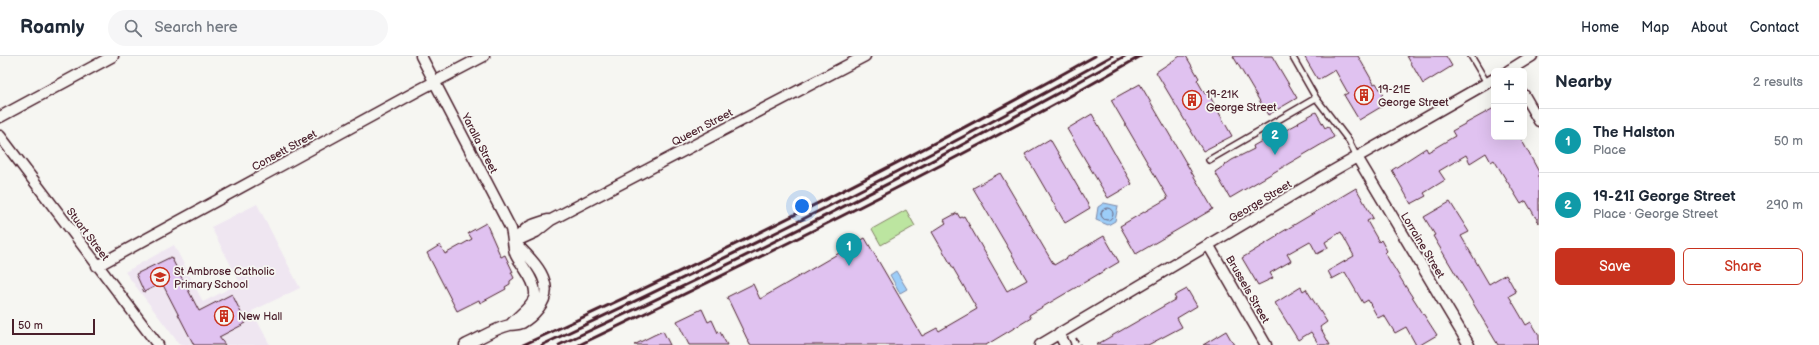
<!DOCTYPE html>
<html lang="en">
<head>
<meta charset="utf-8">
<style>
  :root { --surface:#fff; --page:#f6f6f7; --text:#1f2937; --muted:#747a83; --line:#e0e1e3; --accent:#c8321e }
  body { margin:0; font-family:"Balsamiq Sans",sans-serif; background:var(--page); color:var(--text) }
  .controls { position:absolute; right:12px; top:12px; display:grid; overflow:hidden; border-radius:6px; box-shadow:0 4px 16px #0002 }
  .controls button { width:36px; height:36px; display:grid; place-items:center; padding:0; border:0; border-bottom:1px solid var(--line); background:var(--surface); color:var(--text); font:20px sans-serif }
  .scale { position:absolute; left:12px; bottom:10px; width:83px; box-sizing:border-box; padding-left:4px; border:2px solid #4a1f2b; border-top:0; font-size:11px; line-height:14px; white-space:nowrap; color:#4a1f2b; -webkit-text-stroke:3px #f6f6f2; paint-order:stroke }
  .you { position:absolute; left:802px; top:150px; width:14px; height:14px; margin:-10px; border:3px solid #fff; border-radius:50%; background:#1a73e8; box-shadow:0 0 0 6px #1a73e833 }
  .badge { display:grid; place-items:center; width:26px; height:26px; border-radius:50%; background:var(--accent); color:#fff; font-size:13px; font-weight:700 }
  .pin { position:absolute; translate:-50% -33px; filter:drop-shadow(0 1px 2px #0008) }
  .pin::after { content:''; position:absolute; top:21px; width:14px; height:12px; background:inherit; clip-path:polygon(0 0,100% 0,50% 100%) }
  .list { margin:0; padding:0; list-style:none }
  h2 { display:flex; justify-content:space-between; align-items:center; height:52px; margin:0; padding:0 16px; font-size:17px }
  h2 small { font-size:13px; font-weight:400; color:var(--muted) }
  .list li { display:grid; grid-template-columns:26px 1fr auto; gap:12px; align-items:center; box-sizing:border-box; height:64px; padding:0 16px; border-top:1px solid var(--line) }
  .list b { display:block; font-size:15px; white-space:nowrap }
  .list p { margin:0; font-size:13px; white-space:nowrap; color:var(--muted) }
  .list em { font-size:13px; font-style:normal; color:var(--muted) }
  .actions { display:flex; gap:8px; padding:12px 16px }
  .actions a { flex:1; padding:9px 0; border:1px solid var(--accent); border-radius:6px; text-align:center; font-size:14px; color:var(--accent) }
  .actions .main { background:var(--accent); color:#fff }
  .icon { flex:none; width:22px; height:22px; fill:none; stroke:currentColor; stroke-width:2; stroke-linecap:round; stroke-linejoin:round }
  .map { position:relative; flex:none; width:1539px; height:289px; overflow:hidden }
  header { display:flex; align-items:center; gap:24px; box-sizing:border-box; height:56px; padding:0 20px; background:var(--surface); border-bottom:1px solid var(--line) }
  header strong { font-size:19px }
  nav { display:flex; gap:22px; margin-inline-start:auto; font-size:14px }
  .search { width:280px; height:36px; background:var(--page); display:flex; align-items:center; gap:10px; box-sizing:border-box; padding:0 14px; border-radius:22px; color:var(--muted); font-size:15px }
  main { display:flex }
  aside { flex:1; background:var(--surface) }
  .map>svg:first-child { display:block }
</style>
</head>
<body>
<header>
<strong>Roamly</strong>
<div class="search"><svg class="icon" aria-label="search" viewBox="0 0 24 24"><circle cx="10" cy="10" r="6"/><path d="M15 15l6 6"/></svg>Search here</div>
<nav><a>Home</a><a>Map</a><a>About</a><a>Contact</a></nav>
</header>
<main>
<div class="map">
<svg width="1539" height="289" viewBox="0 0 1539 289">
  <rect width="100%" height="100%" fill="#f6f6f2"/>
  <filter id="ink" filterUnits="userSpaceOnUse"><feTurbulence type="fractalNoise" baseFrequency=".025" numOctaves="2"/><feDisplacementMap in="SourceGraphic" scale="8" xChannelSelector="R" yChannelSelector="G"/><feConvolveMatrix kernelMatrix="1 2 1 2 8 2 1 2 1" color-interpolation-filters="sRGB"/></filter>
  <g filter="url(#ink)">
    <path fill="#efe6f1" d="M257,148L300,232L252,255L270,289H180L125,216L174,189L203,246L240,227L211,171Z"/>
    <path fill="#bce5a0" stroke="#838266" d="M906,154L915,170L881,189L872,173Z"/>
    <path fill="#9ccdf8" stroke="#7b87a6" d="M1104,147L1118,150L1115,165L1108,169L1096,164L1098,151Z
      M896,215L907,233L900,237L890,219Z"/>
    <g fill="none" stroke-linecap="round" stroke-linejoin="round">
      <path stroke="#6b657d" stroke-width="1" d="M1101 158a6 6 0 1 1 12 0a6 6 0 1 1-12 0Z"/>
    </g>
    <path fill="#e0c2f0" stroke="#4a1f2b" d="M1180,0H1186L1199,22L1197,24L1205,38L1208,37L1232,80L1203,95L1156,16Z
      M1233,0H1272L1297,42L1268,59Z
      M1304,0H1358L1374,28L1376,27L1383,38L1381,40L1386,48L1359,64L1344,39L1348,37L1335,14L1318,24Z
      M1407,0H1446L1452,10L1423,28Z
      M1140,28L1213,153L1136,198L1120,170L1168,142L1111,44Z
      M1494,52V81H1520L1539,116V167L1526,145L1521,148L1494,104L1491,106L1486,97L1470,107L1466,99L1439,115L1445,124L1424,137L1426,140L1411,148L1392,114L1426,92L1428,96L1455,80L1452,75Z
      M1316,56L1325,72L1328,70L1334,81L1230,142L1215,116L1232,104L1254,93L1253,90L1276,77L1277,79L1299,67L1298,66Z
      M1092,58L1132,128L1108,142L1067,73Z
      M1050,83L1090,152L1065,167L1025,98Z
      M1000,117L1054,209L1104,180L1119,206L1029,259L1031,262L986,289H750L727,241L753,228L760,243L865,182L922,280L937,272L939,275L977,253L932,176L946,167L944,164L957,157L960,162L964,160L1007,235L1027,224L973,132Z
      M1356,132L1373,162L1367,165L1379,186L1381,184L1387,195L1385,197L1404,228L1437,279L1420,289H1416L1406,271L1395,277L1384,259L1378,262L1368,244L1363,247L1345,216L1332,223L1328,215L1354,200L1341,176L1325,186L1328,192L1317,198L1310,185L1287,198L1291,205L1270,217L1273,222L1258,229L1242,202L1278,180L1277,179Z
      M1450,146L1469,176L1461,180L1489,228L1506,218L1516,236L1509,240L1526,269L1531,266L1539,279V289H1498L1433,180L1435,179L1424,161Z
      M486,167L501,201L505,199L513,216H511L514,222L510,225V228L505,231L506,233L480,247L479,244L457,255L427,197L440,189L445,198L472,183L468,177Z
      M171,201L199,255L232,238L246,267L219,281L225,289H194L162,227L144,236L136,218Z
      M1301,231L1303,235L1306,233L1327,266L1320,271L1330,289H1319L1311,276L1298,284L1275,247Z
      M1187,233L1197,250L1177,262L1182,271L1148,289H1096L1176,243L1174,240Z
      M702,253L708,266L712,264L718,277L720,276L727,289H689L677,265Z
      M663,275L670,289H634L654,279Z
      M1226,275L1234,289H1203Z"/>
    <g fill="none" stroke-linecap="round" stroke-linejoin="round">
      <g stroke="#4a1f2b" stroke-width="8">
        <path id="service" d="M1292,0L1316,42L1349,85L1357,101
          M1471,0L1487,27
          M1209,104L1316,42"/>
      </g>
      <g stroke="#4a1f2b" stroke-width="13">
        <path id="minor" d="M421,0L511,173C513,181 513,190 515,197C517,203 522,208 525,213C546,244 531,247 510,269
          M1508,15L1532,0
          M1524,39L1539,65
          M0,61L113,0
          M0,80L158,289
          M1357,101L1469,289
          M516,184C526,170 531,169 548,164
          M514,186L536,176L551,164L865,0
          M1209,190L1266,289
          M97,210L421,33L484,0
          M1059,277L1065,289
          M465,289C479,283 495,272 510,269C514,268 518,269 522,267C529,263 534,258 538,253C559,228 532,203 514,186
          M1040,289L1329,117L1494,23"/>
      </g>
      <path stroke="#4a1f2b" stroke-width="2" stroke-dasharray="4 3" stroke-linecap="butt" d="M1076,282L1080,289"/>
      <use href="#service" stroke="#f6f6f2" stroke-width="5"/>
      <use href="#minor" stroke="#f6f6f2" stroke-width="10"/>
      <path stroke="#4a1f2b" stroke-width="3" d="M523,289C717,200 909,104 1095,0
        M542,289C735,199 926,104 1112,0
        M559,289C751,200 940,104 1125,0
        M579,289C663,249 746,208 830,166C935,113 1039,59 1141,0"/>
    </g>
  </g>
  <defs>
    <g id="building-ring" transform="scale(1)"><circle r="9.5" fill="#f6f6f2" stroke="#c8321e" stroke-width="1.5"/><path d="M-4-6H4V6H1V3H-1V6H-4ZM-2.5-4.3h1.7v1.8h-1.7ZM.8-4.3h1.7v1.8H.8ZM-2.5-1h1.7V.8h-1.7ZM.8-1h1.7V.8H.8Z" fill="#c8321e"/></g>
    <g id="school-ring" transform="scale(1)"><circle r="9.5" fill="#f6f6f2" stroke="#c8321e" stroke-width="1.5"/><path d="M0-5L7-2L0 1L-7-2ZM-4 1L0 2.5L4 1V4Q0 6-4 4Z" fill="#c8321e"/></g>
  </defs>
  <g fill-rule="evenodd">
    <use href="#building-ring" x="1364" y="39"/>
    <use href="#building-ring" x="1192" y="44"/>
    <use href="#school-ring" x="160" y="221"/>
    <use href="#building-ring" x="224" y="260"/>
  </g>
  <g text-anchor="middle" stroke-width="3.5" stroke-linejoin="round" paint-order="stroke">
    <g font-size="11" fill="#4a1f2b" stroke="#f6f6f2" text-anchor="start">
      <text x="1378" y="37">19-21E<tspan x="1378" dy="13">George Street</tspan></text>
      <text x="1206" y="42">19-21K<tspan x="1206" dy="13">George Street</tspan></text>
      <text x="174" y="219">St Ambrose Catholic<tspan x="174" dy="13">Primary School</tspan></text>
      <text x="238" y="264">New Hall</text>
    </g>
    <g font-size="11" fill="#4a1f2b" stroke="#f6f6f2">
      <text transform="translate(702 71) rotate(-28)" y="4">Queen Street</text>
      <text transform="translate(480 87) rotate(63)" y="4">Yaralla Street</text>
      <text transform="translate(284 94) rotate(-29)" y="4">Consett Street</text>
      <text transform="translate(1260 145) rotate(-31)" y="4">George Street</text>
      <text transform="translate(88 178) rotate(53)" y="4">Stuart Street</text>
      <text transform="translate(1423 189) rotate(59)" y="4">Lorraine Street</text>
      <text transform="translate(1248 233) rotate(60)" y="4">Brussels Street</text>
    </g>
  </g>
</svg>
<div class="controls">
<button>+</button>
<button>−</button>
</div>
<div class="scale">50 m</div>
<div class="you"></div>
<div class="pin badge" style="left:849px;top:210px;background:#0f9aa8">1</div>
<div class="pin badge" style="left:1275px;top:99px;background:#0f9aa8">2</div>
</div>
<aside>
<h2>Nearby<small>2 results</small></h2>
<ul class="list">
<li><span class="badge" style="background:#0f9aa8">1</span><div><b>The Halston</b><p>Place</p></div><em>50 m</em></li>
<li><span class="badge" style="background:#0f9aa8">2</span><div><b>19-21I George Street</b><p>Place · George Street</p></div><em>290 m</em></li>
</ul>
<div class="actions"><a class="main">Save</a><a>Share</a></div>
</aside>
</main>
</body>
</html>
